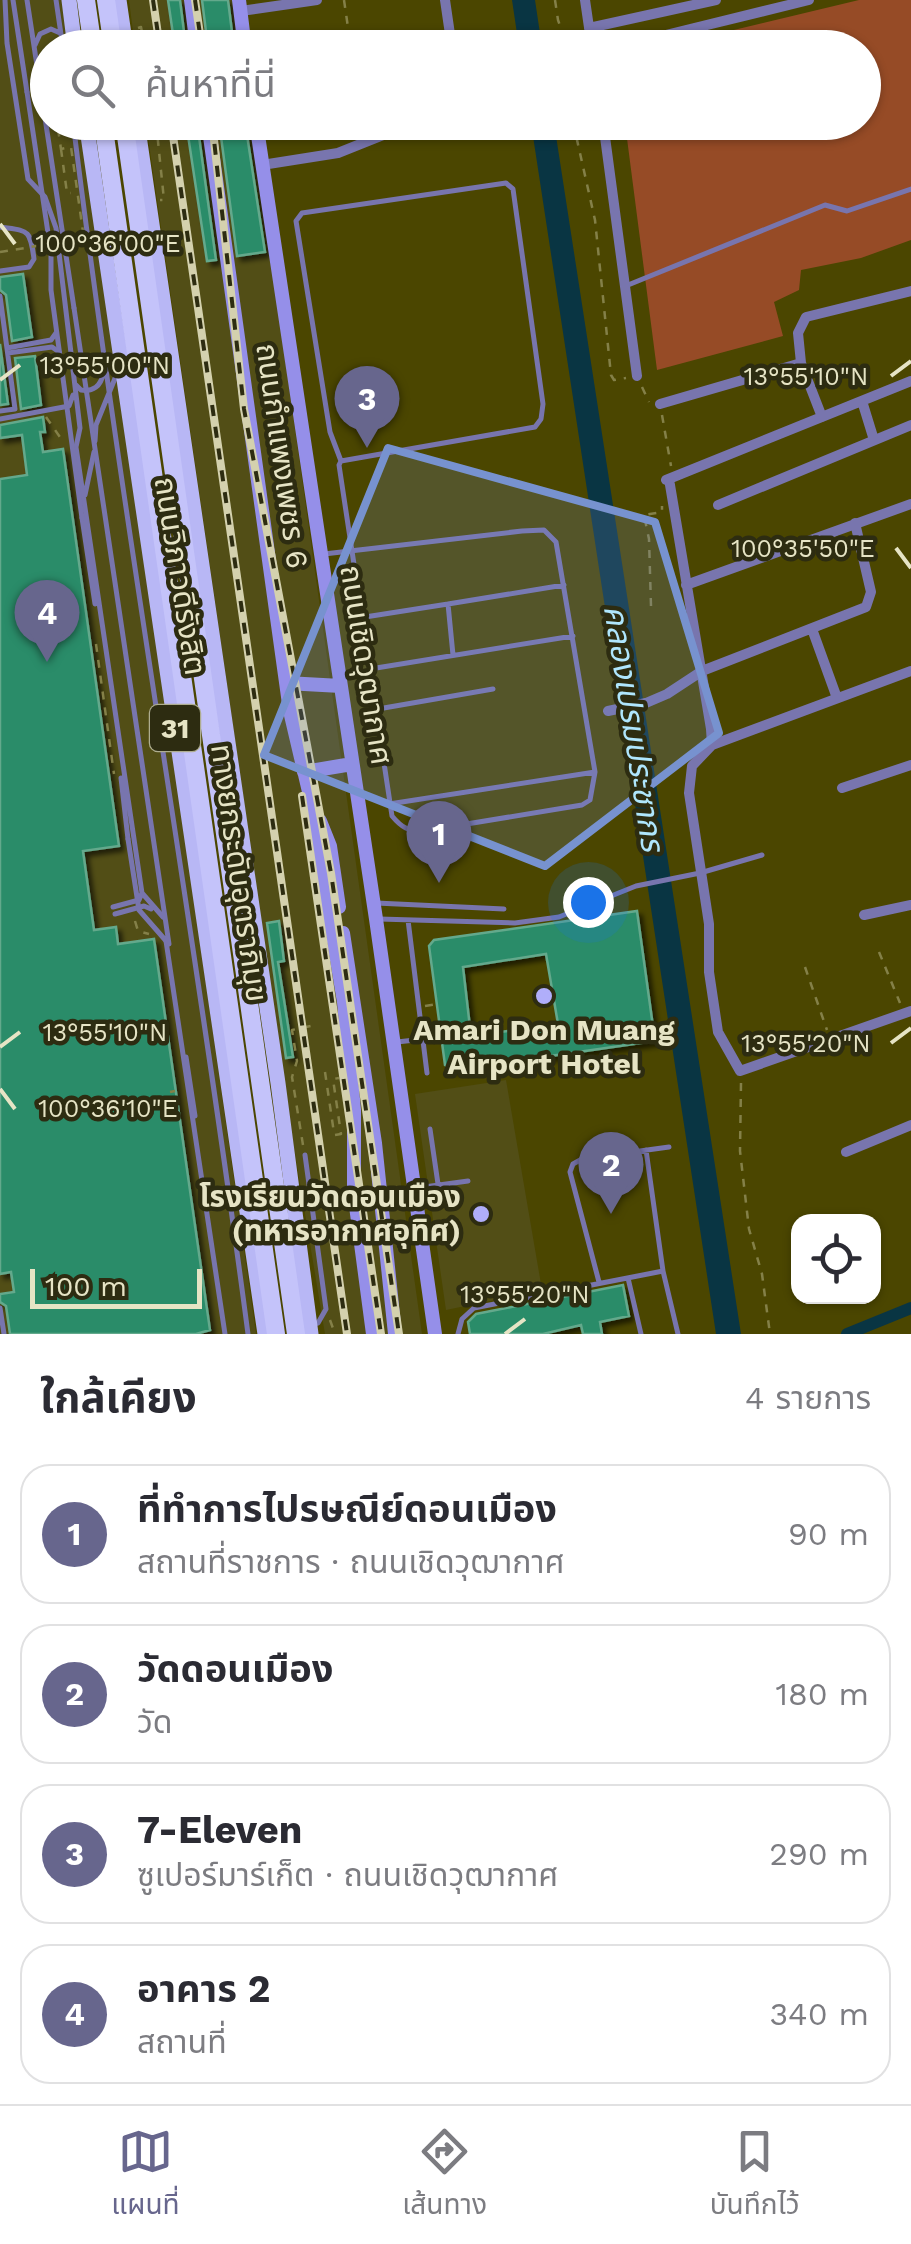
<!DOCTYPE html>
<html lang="th">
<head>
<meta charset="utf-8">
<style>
  :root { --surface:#fff; --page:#f2f2f3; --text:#2b2b33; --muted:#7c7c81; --line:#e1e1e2; --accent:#67668d }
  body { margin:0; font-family:"Work Sans","Noto Sans Thai",sans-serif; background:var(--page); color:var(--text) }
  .controls { position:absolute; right:30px; bottom:30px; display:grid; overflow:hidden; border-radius:20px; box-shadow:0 2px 8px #0004 }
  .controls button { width:90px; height:90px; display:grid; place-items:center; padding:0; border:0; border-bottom:2px solid var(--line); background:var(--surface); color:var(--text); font:50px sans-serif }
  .scale { position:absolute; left:30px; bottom:25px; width:172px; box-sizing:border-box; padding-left:10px; border:5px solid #e6e4c5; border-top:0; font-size:28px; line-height:35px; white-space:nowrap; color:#e6e4c5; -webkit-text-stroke:8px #2d2c11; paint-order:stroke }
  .you { position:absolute; left:588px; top:902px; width:35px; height:35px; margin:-25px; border:8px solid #fff; border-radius:50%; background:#1a73e8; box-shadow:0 0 0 15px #1a73e833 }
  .badge { display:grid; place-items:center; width:65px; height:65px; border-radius:50%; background:var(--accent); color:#fff; font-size:32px; font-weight:700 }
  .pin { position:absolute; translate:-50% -82px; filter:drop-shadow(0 2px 5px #0008) }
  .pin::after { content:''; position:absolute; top:52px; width:35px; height:30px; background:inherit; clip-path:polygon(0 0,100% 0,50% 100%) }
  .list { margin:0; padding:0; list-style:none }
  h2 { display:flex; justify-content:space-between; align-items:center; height:130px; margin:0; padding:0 40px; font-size:42px }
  h2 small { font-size:32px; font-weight:400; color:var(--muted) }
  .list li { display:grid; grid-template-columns:65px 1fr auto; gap:30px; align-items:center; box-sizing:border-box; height:140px; margin:0 20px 20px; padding:0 20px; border:2px solid var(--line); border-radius:30px }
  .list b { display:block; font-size:38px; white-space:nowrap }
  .list p { margin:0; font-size:32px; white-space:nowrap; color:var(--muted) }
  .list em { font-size:32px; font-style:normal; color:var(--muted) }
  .icon { flex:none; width:55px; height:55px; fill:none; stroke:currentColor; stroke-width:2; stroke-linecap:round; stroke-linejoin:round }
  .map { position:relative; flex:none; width:911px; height:1334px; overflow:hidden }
  .search { position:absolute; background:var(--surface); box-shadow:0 2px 8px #0004; left:30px; right:30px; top:30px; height:110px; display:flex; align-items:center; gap:25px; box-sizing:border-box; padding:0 35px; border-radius:55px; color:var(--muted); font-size:38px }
  .sheet { height:770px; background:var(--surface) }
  nav { display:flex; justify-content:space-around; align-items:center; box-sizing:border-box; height:140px; border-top:2px solid var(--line); background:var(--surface); font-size:28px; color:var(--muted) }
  nav a { display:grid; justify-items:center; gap:5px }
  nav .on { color:var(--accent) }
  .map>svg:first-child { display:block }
</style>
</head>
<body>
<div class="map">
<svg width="911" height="1334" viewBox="0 0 911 1334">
  <defs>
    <filter id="shadow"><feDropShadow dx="4.5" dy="4.5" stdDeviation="2.5" flood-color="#0009"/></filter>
  </defs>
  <rect width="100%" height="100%" fill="#4b4600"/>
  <path fill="#524e16" d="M0,0H65L72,47L48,48V122L83,123L256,1334H0Z
    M129,0H235L241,47H135Z
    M146,123H252L422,1334H325L293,1141Z
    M506,1080L542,1290L446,1310L415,1094Z"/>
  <path fill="#964b26" d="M859,0H911V240L861,258L801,270L799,290L774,302L783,336L657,370L625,123L864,122V48L663,47Z"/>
  <path fill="#093543" d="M512,0H535L542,47H519Z
    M531,123H554L741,1334H716Z"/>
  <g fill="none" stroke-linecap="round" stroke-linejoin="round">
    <path stroke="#093543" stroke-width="12" d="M847,1334L911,1308"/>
  </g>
  <path fill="#2b8c69" stroke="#64a98c" stroke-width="2.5" fill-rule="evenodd" filter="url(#shadow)" d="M168,0H180L186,48H175Z
    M202,0H228L234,48H208Z
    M186,122H197L216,260L207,261Z
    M219,122H245L265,252L237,256Z
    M23,274L32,337L12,341L6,295L0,290V277Z
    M0,344L8,404L0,405Z
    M35,356L41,405L21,409L15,358Z
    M43,417L45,432H40L43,452L63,449L119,846L83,851L94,930L116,927L118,944L154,939L210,1330L196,1334H10L6,1306L0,1302V1294L14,1292L11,1272L0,1274V479L27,475L22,435L0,438V425Z
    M637,911L655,1041L453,1070L445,1065L429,946L434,940ZM546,954L558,1024L471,1036L463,967Z
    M279,921L284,961L278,962L293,1057L286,1058L267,923Z
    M623,1285L629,1316L600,1322L602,1334H583L581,1325L543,1334H470L468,1322L476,1314Z"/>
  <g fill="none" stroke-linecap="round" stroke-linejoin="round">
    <path stroke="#848048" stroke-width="2.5" stroke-dasharray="8 8" stroke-linecap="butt" d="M344,0L351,48
      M555,0L558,20L568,48
      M138,28L141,27L145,48
      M156,122L164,200H160
      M573,122L595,220L611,375L614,380L626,378
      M61,149L67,193H71
      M642,387L649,402
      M662,415L671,466
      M46,417L62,440
      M651,606L649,539L644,515L662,512V506
      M96,644L114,774
      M135,921L138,931L149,934
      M879,952L900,1003
      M805,967L827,1030
      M425,1006L437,1004
      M325,1072L334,1133
      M741,1083L740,1151L749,1229L762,1274L770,1334
      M170,1092L175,1091
      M335,1135L341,1134L333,1079L339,1078
      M303,1145L292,1077L297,1061L292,1030L311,1026
      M330,1320L335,1334"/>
    <path stroke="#7875ae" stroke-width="5" d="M5,0L7,43L28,179L45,197L56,228L80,428L76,447L142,893L163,917
      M13,0L27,92
      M27,0L74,308
      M56,0L63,48
      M35,45L40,34L51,29L60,33
      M73,122C123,528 195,929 248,1334
      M0,227C28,231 30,228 34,259L29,267L0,271
      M628,285L825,205L847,211L911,189
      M0,296L15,409L0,411
      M7,348L51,340L56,333
      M8,353L52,347L59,352
      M75,384L81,390C93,392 101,386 103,374
      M0,419L69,406L73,395
      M95,441L96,425L118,371
      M85,495L94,452
      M82,518L95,604
      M324,554L522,531L544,530L556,542L595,772L590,800L582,805L424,831C408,831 402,828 392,816L339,465L341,461L330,432L296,221L302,213L506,183L513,189L543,404L541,419L535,427L341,461
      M365,617L448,604
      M453,655L448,604L564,585
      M370,669L573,636
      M378,709L493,689
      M121,778L128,839
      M360,793L389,804L595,772
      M376,903L504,909
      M113,907L139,900L142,893
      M115,914L144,906L151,909
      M379,919L515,923L559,917L636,886L700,873L762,855
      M408,920L427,1073
      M166,941L225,1334
      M397,1042L424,1039
      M430,1129L438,1184
      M646,1150L663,1271L678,1334
      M305,1155L326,1309L318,1323L313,1324
      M417,1188L468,1181
      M628,1278L641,1334
      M599,1282L570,1172L573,1164L582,1159L669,1147
      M0,1308L4,1334
      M458,1334L462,1319L474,1308L663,1271"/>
    <path stroke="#7875ae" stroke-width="10" d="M445,0L452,48
      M585,0L592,48
      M241,11L317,0
      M589,28L716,0
      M613,48L809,0
      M603,122L637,376
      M262,165L338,153L388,133L449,122
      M801,363L822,417
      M862,401L874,440
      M660,404L801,363L798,333L806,317L911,291
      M669,479L711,729L712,745L692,766L689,793L709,924V972L718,1032L740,1071L911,1011
      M666,480L911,381
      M718,505L911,425
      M686,585L911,504
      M812,629L837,698
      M608,711L646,703L667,694L702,671L866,607L871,592L855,523
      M712,745L911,671
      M842,788L911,765
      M864,915L911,905
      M846,1152L911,1125"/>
    <path stroke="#958fe9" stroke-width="14" d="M191,0L197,48
      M239,0L245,48
      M208,122L290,711L310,796L344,1002L354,1110V1191L373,1334
      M256,122L376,919L435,1334
      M286,683L341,686
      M304,772L352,764
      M320,821L330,846L339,907
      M343,933L375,1143L395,1334"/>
    <path stroke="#b8b7f5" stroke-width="15" d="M69,0L75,48
      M119,0L126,48
      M86,122L265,1334
      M137,122L278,1083L311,1334"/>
    <path stroke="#c4c3fa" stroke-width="18" d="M86,0L93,48
      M106,0L113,48"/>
    <g stroke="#d4d1ae" stroke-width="8">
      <path id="rail" d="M153,0L160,48
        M195,0L202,48
        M171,122L347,1334
        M212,122L244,409L331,873L399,1334
        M302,796L381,1334"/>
    </g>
    <use href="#rail" stroke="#2d2c11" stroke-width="4" stroke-dasharray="11" stroke-linecap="butt"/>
    <path stroke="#848048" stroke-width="2.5" stroke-dasharray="8 8" stroke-linecap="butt" d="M56,243L84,239L71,147L61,149L57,122
      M0,252L43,245"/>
    <path stroke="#7875ae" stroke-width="5" d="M27,92L51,253V290L82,518
      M74,308L169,944
      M128,839L139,910L167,942
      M186,1057L195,1116"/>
    <path stroke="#c4c3fa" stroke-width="18" d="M103,122L276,1334
      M124,122L296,1334"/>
  </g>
  <path fill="#7792cf" fill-opacity="0.2" stroke="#7792cf" stroke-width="8" stroke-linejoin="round" d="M388,448L655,522L719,733L545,866L264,755Z"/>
  <path fill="none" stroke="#e6e4c5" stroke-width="4" d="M0,224L15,244M891,376L911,361M0,380L20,365M896,548L911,568M891,1043L911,1028M0,1047L20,1032M0,1089L15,1109M505,1334L525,1319"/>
  <g fill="#b0aefa" stroke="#2d2c11" stroke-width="4">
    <circle cx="544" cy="996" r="10"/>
    <circle cx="481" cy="1214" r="10"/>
  </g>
  <g text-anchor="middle" stroke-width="9" stroke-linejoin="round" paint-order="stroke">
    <rect fill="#2d2c11" stroke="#aead8f" stroke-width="2.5" x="150" y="705" width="50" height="46" rx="8"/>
    <g font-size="28" font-weight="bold" fill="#e6e4c5">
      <text x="175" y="738">31</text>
    </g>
    <g font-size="30" fill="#e6e4c5" stroke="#2d2c11">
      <text transform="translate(282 456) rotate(82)" y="10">ถนนกำแพงเพชร 6</text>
      <text transform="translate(180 576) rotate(81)" y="10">ถนนวิภาวดีรังสิต</text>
      <text transform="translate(366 665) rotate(81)" y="10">ถนนเชิดวุฒากาศ</text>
      <text transform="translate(239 873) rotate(82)" y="10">ทางยกระดับอุตราภิมุข</text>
    </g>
    <g font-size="30" font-weight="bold" fill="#e6e4c5" stroke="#2d2c11">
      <text x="544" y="1040">Amari Don Muang<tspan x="544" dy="34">Airport Hotel</tspan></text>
      <text x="461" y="1207" text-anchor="end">โรงเรียนวัดดอนเมือง<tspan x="461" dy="34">(ทหารอากาศอุทิศ)</tspan></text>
    </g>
    <g font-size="32" font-style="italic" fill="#afe6fd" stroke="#2d2c11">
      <text transform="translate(634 728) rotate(81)" y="11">คลองเปรมประชากร</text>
    </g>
  </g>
  <g font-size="25" text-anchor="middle" fill="#e6e4c5" stroke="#2d2c11" stroke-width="9" stroke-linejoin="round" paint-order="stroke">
    <text x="108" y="252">100°36'00"E</text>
    <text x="105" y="374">13°55'00"N</text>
    <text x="806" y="385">13°55'10"N</text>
    <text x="803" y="557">100°35'50"E</text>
    <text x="105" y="1041">13°55'10"N</text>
    <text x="806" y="1052">13°55'20"N</text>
    <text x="108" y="1117">100°36'10"E</text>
    <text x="525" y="1303">13°55'20"N</text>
  </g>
</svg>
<div class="controls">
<button><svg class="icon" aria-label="locate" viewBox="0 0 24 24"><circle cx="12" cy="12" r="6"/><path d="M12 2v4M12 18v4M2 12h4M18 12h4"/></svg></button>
</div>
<div class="scale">100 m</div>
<div class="you"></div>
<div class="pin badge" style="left:439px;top:883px">1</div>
<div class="pin badge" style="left:611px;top:1214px">2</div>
<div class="pin badge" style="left:367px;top:448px">3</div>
<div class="pin badge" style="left:47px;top:662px">4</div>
<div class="search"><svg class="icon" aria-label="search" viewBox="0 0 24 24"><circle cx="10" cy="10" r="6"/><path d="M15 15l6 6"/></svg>ค้นหาที่นี่</div>
</div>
<section class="sheet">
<h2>ใกล้เคียง<small>4 รายการ</small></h2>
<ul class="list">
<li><span class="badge">1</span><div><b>ที่ทำการไปรษณีย์ดอนเมือง</b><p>สถานที่ราชการ · ถนนเชิดวุฒากาศ</p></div><em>90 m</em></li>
<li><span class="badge">2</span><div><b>วัดดอนเมือง</b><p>วัด</p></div><em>180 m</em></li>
<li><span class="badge">3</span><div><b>7-Eleven</b><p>ซูเปอร์มาร์เก็ต · ถนนเชิดวุฒากาศ</p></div><em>290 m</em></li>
<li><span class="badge">4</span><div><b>อาคาร 2</b><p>สถานที่</p></div><em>340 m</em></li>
</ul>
</section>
<nav>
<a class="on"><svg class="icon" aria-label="map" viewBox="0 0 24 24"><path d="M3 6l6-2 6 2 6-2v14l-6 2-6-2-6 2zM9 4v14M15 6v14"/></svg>แผนที่</a>
<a><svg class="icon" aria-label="directions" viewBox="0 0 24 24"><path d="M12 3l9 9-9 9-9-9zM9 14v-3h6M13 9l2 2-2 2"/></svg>เส้นทาง</a>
<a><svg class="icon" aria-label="saved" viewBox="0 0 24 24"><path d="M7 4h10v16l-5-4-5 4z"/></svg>บันทึกไว้</a>
</nav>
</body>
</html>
